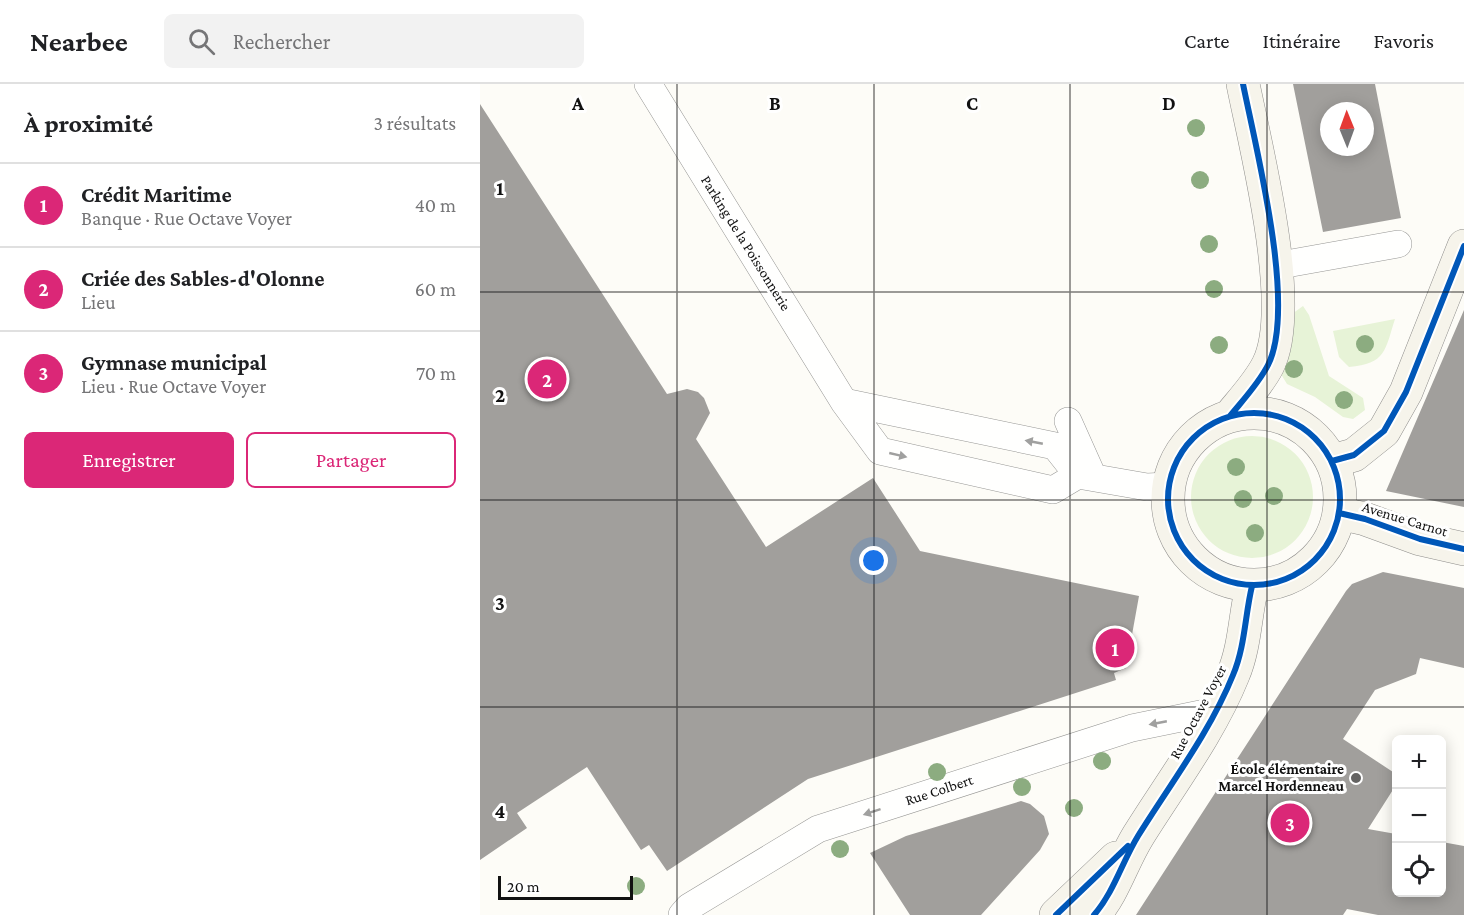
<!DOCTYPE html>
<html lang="fr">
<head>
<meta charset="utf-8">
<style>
  :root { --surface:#fff; --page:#f2f2f2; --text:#202124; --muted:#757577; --line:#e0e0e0; --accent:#db2777 }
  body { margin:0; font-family:"Crimson Pro",serif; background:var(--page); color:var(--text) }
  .controls { position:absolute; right:18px; bottom:18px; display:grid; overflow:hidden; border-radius:9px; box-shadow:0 3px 15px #0003 }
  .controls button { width:54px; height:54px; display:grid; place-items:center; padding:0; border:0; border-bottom:2px solid var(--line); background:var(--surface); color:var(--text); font:30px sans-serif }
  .compass { position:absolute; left:840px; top:18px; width:54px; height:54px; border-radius:50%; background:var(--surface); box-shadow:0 3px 15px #0003; rotate:359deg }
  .scale { position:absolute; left:18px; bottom:15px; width:135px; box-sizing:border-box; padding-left:6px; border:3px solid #111; border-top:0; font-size:16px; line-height:21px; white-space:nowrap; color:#111; -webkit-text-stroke:4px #fff; paint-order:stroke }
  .you { position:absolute; left:394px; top:477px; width:21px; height:21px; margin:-15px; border:4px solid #fff; border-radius:50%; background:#1a73e8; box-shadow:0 0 0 9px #1a73e833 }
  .badge { display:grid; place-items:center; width:39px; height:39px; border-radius:50%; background:var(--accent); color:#fff; font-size:20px; font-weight:700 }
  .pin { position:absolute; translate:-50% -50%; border:3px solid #fff; box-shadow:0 2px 6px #0006 }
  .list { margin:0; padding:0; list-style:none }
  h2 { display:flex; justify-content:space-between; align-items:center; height:78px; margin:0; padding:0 24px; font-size:26px }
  h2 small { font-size:20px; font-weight:400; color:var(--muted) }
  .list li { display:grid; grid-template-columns:39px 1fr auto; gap:18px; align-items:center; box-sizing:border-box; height:84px; padding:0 24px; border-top:2px solid var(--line) }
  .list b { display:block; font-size:22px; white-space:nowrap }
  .list p { margin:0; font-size:20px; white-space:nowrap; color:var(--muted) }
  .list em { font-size:20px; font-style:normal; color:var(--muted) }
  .actions { display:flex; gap:12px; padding:18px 24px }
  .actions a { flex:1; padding:14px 0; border:2px solid var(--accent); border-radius:9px; text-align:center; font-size:21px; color:var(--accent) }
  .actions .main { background:var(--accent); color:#fff }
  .icon { flex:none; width:33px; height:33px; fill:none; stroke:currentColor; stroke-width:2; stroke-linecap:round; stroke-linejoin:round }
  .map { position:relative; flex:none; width:984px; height:831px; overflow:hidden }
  header { display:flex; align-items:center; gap:36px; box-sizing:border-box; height:84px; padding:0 30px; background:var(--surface); border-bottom:2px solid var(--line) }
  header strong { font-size:28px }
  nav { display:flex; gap:33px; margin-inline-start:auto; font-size:21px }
  .search { width:420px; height:54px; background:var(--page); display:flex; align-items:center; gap:15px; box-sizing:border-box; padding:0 21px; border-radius:9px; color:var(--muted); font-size:22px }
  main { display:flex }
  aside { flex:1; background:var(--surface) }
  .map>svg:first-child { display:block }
</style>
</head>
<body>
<header>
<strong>Nearbee</strong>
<div class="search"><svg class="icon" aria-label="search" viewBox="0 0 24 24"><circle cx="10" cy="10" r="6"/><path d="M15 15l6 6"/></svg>Rechercher</div>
<nav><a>Carte</a><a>Itinéraire</a><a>Favoris</a></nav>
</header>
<main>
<aside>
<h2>À proximité<small>3 résultats</small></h2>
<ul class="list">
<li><span class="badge">1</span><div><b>Crédit Maritime</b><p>Banque · Rue Octave Voyer</p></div><em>40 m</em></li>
<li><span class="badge">2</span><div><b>Criée des Sables-d'Olonne</b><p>Lieu</p></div><em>60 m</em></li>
<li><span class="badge">3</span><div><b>Gymnase municipal</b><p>Lieu · Rue Octave Voyer</p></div><em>70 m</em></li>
</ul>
<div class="actions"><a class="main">Enregistrer</a><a>Partager</a></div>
</aside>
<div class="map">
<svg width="984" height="831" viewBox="0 0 984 831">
  <rect width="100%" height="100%" fill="#fdfcf7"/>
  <path fill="#e7f3d7" d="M823,222L829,231L849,292L883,314L885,326L873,335L863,333L835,313L807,300L799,287L812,230Z
    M915,235C905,266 906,280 869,283L859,273L853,247Z
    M711 413a61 61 0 1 1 122 0a61 61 0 1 1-122 0Z"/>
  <path fill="#a19f9c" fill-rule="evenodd" d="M813,0H895L921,134L843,148ZM849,27H885V63H849Z
    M0,20L187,310L207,305L218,308L224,314L230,329L216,355L286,463L393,394L440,467L659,512L646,584L634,589L636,596L328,695L187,787L169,761L161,766L107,683L37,729L47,744L0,776Z
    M984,226V423L906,407Z
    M903,488L984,504V584L940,574L936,590L895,606L863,655L916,690V701L888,745L916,750V808H962V758L984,762V831H898L867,825L863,831H656L866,507L872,500Z
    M541,717L550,720L564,732L569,750L560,766L501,831H430L390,769L426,752Z"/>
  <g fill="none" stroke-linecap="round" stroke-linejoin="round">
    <g stroke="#979795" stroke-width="28">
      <path id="lane" d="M168,0L364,318L400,367L573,406L598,391
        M795,182L918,160
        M364,318L575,362L598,391L667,403L688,402
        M588,337L613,393
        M202,831L209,823L338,745L652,644L735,627"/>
    </g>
    <g stroke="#8e8d8b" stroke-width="34">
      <path id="secondary" d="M688 415a86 86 0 1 1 172 0a86 86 0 1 1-172 0Z
        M750,332C763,316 779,299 788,281C817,223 776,65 763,0
        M852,377L874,371L904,347L926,308L984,162
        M859,429L885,435L940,455L984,465
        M576,831L636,774
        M614,831C634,808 642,778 658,752C691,699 730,648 753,591C765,563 765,531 772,502"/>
    </g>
    <use href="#lane" stroke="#fffffe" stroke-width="27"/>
    <use href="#secondary" stroke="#f6f4eb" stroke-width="33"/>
    <g stroke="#fff" stroke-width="10">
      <path id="cycleway" d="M688 415a86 86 0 1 1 172 0a86 86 0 1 1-172 0Z
        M750,332C763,316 779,299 788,281C817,223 776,65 763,0
        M852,377L874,371L904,347L926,308L984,162
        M859,429L885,435L940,455L984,465
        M576,831L648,762
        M614,831C634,808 642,778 658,752C691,699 730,648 753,591C765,563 765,531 772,502"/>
    </g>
    <use href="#cycleway" stroke="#0057b8" stroke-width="6"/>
  </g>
  <g fill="#8cac80">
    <circle cx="716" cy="44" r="9"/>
    <circle cx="720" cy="96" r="9"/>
    <circle cx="729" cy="160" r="9"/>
    <circle cx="734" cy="205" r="9"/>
    <circle cx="885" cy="260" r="9"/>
    <circle cx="739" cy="261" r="9"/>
    <circle cx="814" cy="285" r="9"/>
    <circle cx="864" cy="316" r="9"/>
    <circle cx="756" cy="383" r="9"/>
    <circle cx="794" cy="412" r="9"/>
    <circle cx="763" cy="415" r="9"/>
    <circle cx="775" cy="449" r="9"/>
    <circle cx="622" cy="677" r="9"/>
    <circle cx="457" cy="688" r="9"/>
    <circle cx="542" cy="703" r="9"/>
    <circle cx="594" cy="724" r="9"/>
    <circle cx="360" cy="765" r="9"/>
    <circle cx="156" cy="802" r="9"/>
  </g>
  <defs><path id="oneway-solid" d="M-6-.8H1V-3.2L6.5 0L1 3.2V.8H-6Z" transform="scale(1.5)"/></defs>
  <g fill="#a0a09f">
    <use href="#oneway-solid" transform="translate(554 358) rotate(-169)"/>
    <use href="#oneway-solid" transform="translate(418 371) rotate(13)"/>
    <use href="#oneway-solid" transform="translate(678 639) rotate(169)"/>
    <use href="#oneway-solid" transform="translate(392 728) rotate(162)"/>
  </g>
  <path fill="none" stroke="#111" stroke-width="1.5" stroke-opacity="0.55" d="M197,0V831M394,0V831M590,0V831M787,0V831M0,208H984M0,416H984M0,623H984"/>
  <circle fill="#646362" stroke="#fff" stroke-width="2" cx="876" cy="694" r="6"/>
  <g text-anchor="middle" stroke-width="6" stroke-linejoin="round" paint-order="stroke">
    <g font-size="15" fill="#111" stroke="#fff">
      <text transform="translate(266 159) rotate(58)" y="5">Parking de la Poissonnerie</text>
      <text transform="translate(925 435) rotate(17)" y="5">Avenue Carnot</text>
      <text transform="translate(718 628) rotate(-62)" y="5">Rue Octave Voyer</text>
      <text transform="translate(459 706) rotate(-18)" y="5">Rue Colbert</text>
    </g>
    <g font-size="15" font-weight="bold" fill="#111" stroke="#fff" text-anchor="end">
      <text x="864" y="690">École élémentaire<tspan x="864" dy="17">Marcel Hordenneau</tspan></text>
    </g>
  </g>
  <g font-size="20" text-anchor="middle" font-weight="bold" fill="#111" stroke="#fff" stroke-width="6" stroke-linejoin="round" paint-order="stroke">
    <text x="98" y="26">A</text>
    <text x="295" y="26">B</text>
    <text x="492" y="26">C</text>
    <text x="689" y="26">D</text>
    <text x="20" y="111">1</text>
    <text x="20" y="318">2</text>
    <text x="20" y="526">3</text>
    <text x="20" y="734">4</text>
  </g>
</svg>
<div class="controls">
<button>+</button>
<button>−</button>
<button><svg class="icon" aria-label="locate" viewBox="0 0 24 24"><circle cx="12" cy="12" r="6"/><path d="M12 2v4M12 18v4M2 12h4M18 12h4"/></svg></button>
</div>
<svg class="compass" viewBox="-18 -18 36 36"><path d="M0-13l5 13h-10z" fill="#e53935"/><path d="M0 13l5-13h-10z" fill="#757577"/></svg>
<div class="scale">20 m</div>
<div class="you"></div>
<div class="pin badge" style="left:635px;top:564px">1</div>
<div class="pin badge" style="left:67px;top:295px">2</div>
<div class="pin badge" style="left:810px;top:739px">3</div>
</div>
</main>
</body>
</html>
